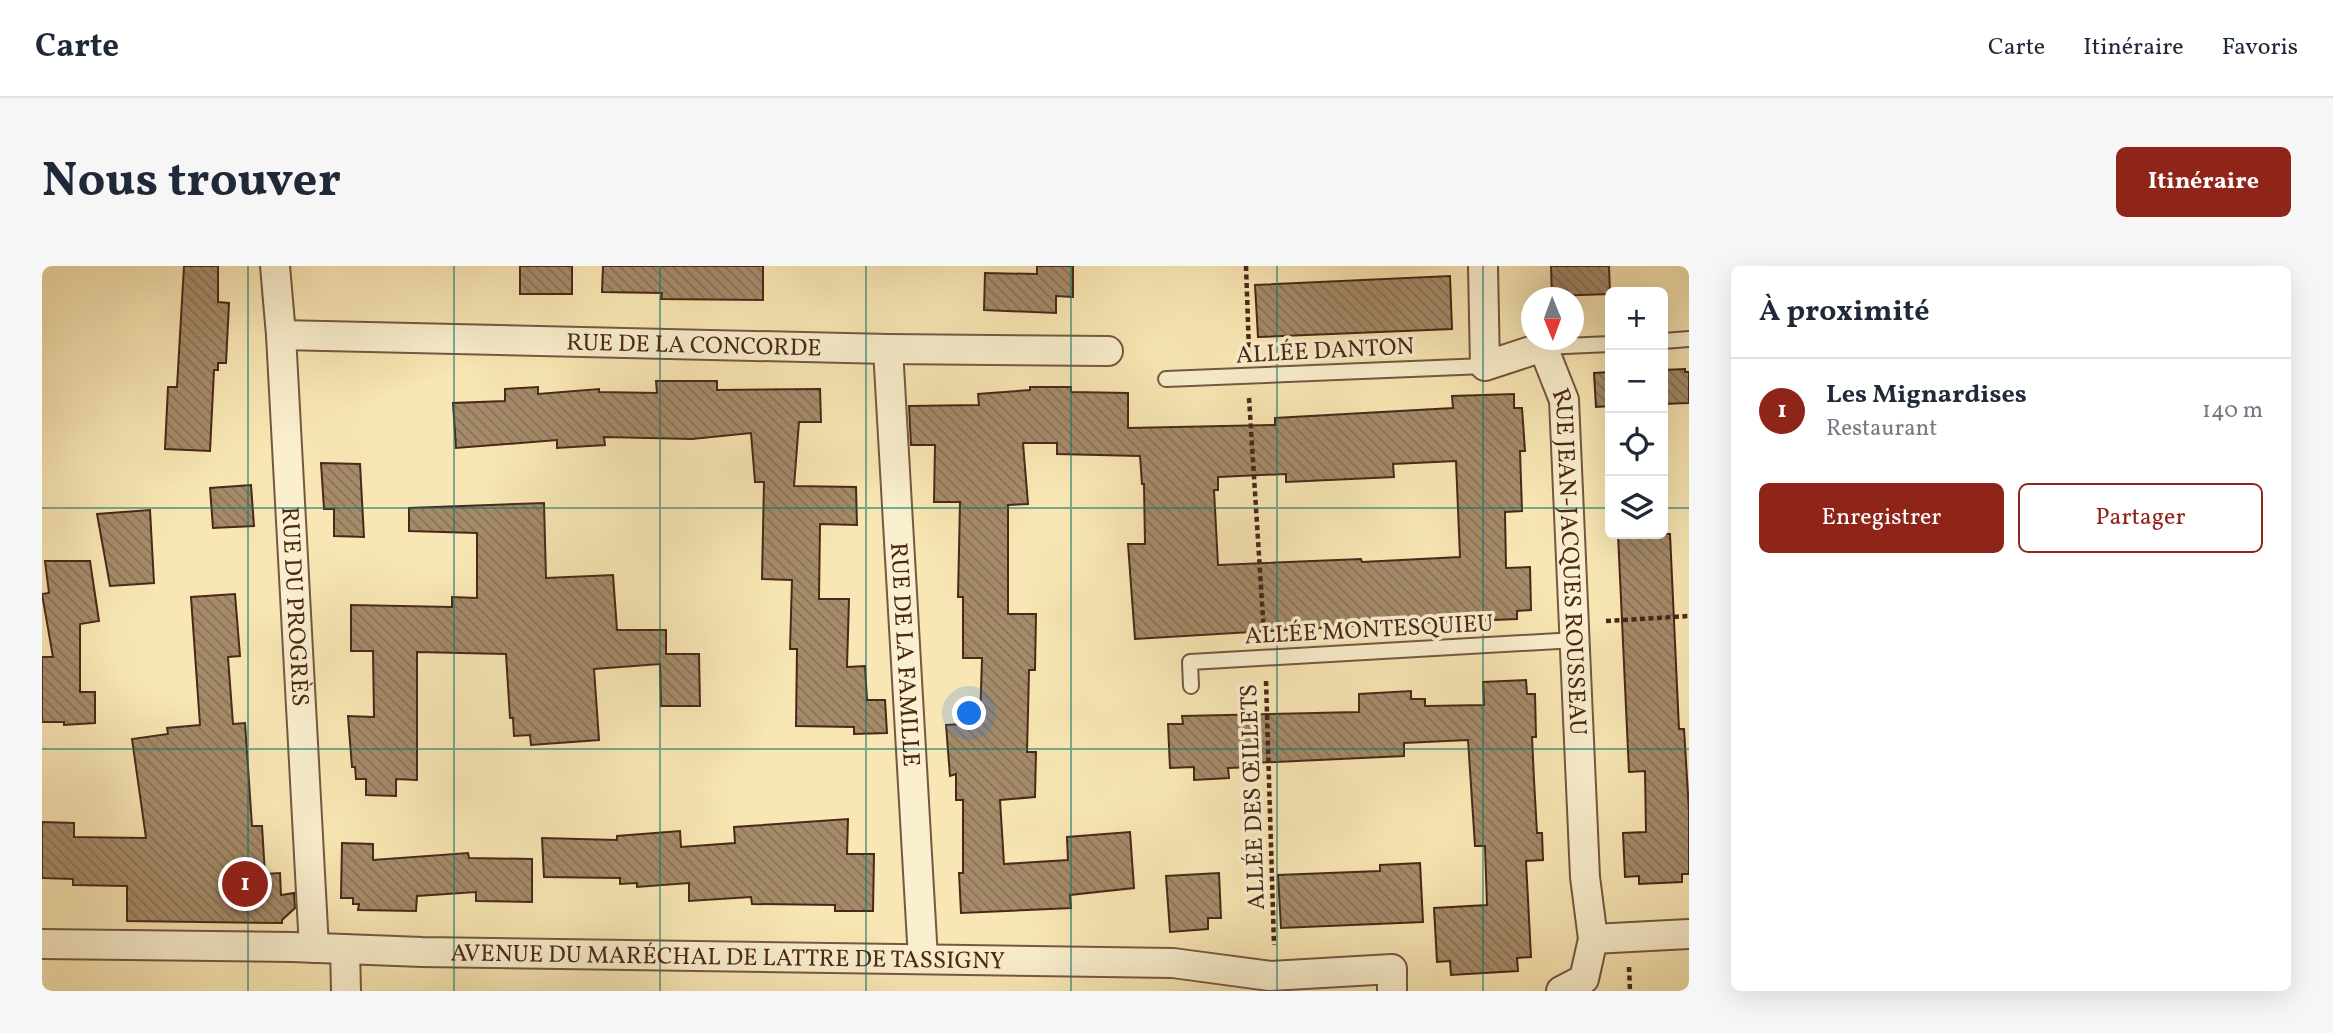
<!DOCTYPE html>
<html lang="fr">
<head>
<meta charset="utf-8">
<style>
  :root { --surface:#fff; --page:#f6f6f7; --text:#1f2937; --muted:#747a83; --line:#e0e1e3; --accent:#8f2418 }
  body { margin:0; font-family:Vollkorn,serif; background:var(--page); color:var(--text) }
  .controls { position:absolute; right:21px; top:21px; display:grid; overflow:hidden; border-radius:10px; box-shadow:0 7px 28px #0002 }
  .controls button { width:63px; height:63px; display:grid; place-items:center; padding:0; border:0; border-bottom:2px solid var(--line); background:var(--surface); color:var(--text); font:35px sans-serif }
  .compass { position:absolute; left:1479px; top:21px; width:63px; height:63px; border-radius:50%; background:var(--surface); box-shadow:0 7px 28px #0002; rotate:179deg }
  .you { position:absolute; left:928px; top:448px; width:24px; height:24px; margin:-18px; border:5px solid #fff; border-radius:50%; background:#1a73e8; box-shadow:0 0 0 10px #1a73e833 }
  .badge { display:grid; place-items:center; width:46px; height:46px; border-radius:50%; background:var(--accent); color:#fff; font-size:23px; font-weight:700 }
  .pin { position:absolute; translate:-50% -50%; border:4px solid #fff; box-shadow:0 2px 7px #0006 }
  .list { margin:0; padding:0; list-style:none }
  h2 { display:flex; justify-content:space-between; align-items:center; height:91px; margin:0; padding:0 28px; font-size:30px }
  h2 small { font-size:23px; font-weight:400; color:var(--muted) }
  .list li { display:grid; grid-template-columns:46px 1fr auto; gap:21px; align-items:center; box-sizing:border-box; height:105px; padding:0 28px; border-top:2px solid var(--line) }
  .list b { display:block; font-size:26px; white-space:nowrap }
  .list p { margin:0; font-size:23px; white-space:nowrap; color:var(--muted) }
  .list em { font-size:23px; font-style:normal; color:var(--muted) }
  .actions { display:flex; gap:14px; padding:21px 28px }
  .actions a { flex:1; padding:16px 0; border:2px solid var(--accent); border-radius:10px; text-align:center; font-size:24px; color:var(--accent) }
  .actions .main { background:var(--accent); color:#fff }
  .icon { flex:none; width:38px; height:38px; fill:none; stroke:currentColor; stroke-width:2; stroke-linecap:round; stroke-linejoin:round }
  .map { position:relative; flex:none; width:1647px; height:725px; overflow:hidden; border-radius:10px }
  header { display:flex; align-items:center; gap:42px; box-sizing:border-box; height:98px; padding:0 35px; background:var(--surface); border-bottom:2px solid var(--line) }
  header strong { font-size:33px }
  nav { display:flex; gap:38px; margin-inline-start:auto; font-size:24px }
  .intro { display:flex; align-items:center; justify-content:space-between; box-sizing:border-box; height:168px; padding:0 42px }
  h1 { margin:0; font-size:49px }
  .button { padding:18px 32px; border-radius:10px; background:var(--accent); color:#fff; font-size:24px; font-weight:700 }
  main { display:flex; gap:42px; padding:0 42px }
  aside { flex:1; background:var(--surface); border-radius:10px; box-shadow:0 7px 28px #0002 }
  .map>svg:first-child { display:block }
</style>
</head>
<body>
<header>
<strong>Carte</strong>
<nav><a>Carte</a><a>Itinéraire</a><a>Favoris</a></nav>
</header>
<div class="intro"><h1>Nous trouver</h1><a class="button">Itinéraire</a></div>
<main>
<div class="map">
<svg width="1647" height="725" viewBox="0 0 1647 725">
  <defs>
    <pattern id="building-back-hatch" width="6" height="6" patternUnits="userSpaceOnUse" patternTransform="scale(1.75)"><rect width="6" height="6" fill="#a58b6a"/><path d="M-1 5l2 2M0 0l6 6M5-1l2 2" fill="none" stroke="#887256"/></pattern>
  </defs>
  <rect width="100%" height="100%" fill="#f8e7b4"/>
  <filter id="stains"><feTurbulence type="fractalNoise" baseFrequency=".00286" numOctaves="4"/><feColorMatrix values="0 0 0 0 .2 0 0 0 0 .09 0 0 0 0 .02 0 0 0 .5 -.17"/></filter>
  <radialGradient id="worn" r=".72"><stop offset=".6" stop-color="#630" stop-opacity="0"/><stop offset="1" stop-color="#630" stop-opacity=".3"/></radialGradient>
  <path fill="url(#building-back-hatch)" stroke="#4b2719" stroke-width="2" fill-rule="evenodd" d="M142,0H176V36L187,37L184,97H176V104H172L168,185L123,183L126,121H135Z
    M478,0H530V28H478Z
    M561,0H721V34L619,33L620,27L560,26Z
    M995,0H1031V31L1014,30V47L942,44L943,7L995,8Z
    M1509,0H1567L1568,28L1510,30Z
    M1408,10L1410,63L1216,71L1213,19Z
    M1643,103V106H1647V137L1621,138V104Z
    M1568,106V140L1554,141L1552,107Z
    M614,115H675V124L778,123L779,156H757L752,220L814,221L815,259L778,258L777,333H807L805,401L823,400L825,434H843L845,467L812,468V461L754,460L755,383H748L750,314L720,313L722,216H713L709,167L650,173L562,171L563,179L515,182V174L414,182L411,137L463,135V123L496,121V128L557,123V126L615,127Z
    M988,121H1029V126L1086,127V162L1233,159V152L1411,142L1410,130L1472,128V142H1480L1483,185H1478L1480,245L1463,246L1464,302L1488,301L1489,344L1475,345V353L1328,359L1093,373L1086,278H1103L1102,218H1100L1098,190L1015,188V177H981L986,238L966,239V348H994L993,404H987L985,486H994L993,531L958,534L962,598L1026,594L1025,571L1088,566L1092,622L1028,629L1029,642L919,647L917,607H921V534H914V508L908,510L904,459L938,457L940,392H921V331H916L918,236H892L893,179H869L867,140L937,139L936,128L988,124ZM1414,195L1418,291L1320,296L1319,293L1176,299L1172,224H1176V211L1244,208V216L1352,211L1351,198Z
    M279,197L318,198L322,271L292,270V243H282Z
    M209,219L212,260L171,262L168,222Z
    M502,237L504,312L571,309L575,364H624V388H657L658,440H619L618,398L552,403L557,474L489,479L488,469L472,470L471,452H468L464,388L375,386V514L354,513V530L324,529V513H314L313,501H310L306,450L332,451L331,385H309V339L410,341V331L435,332V267L367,265V242Z
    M108,244L112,317L68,320L55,248Z
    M1576,268H1628L1637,463H1642L1647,544V608H1640V616L1597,618V610L1583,611L1581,567L1604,566L1603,505L1587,506Z
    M3,295H48L57,355L38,358V426H53V457L22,459V456H0V391H11L0,328L7,327Z
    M193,328L198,390L186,391L191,458L203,457L210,560H220L223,608L238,607L239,629L252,627L253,642L240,654V657L85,655V620L31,619V613L0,612V556L32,557V571L104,572L90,473L126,468L125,462L158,459L149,331Z
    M1484,414L1485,428H1493L1494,471H1490L1492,514L1495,567H1500L1501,594L1484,595L1489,691L1475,692L1476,705L1409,709L1408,695L1395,696L1392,642L1445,639L1443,580H1433L1426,474L1362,477V490L1210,497V501L1186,502L1187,512L1152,514V501L1128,502L1126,458H1141L1140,450L1317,446V428L1369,425V433H1383V440L1442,439L1441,416Z
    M806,553L805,588H832L831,645H793V639L710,638L709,631L647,635V617L595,621V617L578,618V612L502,611L500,572L575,574V570L638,565L639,581L693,577L692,561Z
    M300,577L331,578V594L426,587L427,592L490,593V636L434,635V626L375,630L374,645L316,644L317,638H311V632H299Z
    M1378,597L1381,656L1239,662L1236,609L1338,605V599Z
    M1177,607L1179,652H1166V663L1128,666L1124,610Z"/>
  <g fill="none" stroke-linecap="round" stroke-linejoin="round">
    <g stroke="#765740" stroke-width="18">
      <path id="service" d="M1621,75L1647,73
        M1501,81L1568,78
        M1124,113L1443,100
        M1149,420L1148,396L1534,374"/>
    </g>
    <g stroke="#765740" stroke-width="32">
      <g id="minor">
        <path id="s1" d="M233,0L239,69L272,682"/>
        <path id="s2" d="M1441,0L1443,100L1501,81L1522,134L1543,611L1551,673"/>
        <path id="s3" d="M239,69L846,83L1066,85"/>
        <path id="s4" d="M846,83L881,693"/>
        <path id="s5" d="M0,678L250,681L380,686L1131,697L1228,710L1350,703V725"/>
        <path d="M303,683L304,725"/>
        <path d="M1519,725L1542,713L1551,673L1647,668"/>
      </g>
    </g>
    <path stroke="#4b2719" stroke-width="4.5" stroke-dasharray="5 3.5" stroke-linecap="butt" d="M1204,0L1207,85
      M1207,132L1222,368
      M1564,355L1647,350
      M1224,415L1232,679
      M1587,701L1588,725"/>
    <use href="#service" stroke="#faefce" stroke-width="14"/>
    <use href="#minor" stroke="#faefce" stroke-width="28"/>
  </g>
  <path fill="none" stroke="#0f766e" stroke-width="2" stroke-opacity="0.55" d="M206,0V725M412,0V725M618,0V725M824,0V725M1029,0V725M1235,0V725M1441,0V725M0,242H1568M1621,242H1647M0,483H1647"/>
  <g text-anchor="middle" stroke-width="7" stroke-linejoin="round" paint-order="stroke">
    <g font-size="24" fill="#4b2719" stroke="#faefce">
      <text dy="8" stroke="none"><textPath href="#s3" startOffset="413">RUE DE LA CONCORDE</textPath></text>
      <text transform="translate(1283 84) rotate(-3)" y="8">ALLÉE DANTON</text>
      <text dy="8" stroke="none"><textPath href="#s2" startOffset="380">RUE JEAN-JACQUES ROUSSEAU</textPath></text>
      <text dy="8" stroke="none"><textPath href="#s1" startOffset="341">RUE DU PROGRÈS</textPath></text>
      <text transform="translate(1327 363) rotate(-3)" y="8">ALLÉE MONTESQUIEU</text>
      <text dy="8" stroke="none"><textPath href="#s4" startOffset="306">RUE DE LA FAMILLE</textPath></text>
      <text transform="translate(1210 531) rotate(-92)" y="8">ALLÉE DES ŒILLETS</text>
      <text dy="8" stroke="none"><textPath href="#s5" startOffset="686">AVENUE DU MARÉCHAL DE LATTRE DE TASSIGNY</textPath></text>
    </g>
  </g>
  <rect width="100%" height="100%" filter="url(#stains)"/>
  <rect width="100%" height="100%" fill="url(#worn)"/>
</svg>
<div class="controls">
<button>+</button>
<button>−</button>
<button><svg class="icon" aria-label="locate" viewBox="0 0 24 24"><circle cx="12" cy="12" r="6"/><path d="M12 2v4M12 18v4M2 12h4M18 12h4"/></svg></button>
<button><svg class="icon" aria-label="layers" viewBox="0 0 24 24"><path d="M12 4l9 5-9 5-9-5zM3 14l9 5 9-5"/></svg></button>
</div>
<svg class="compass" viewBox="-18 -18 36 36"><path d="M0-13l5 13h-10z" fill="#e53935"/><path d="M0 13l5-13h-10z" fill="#747a83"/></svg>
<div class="you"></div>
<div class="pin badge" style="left:203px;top:618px">1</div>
</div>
<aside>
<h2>À proximité<small></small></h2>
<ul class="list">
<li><span class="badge">1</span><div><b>Les Mignardises</b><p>Restaurant</p></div><em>140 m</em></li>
</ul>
<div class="actions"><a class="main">Enregistrer</a><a>Partager</a></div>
</aside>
</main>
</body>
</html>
